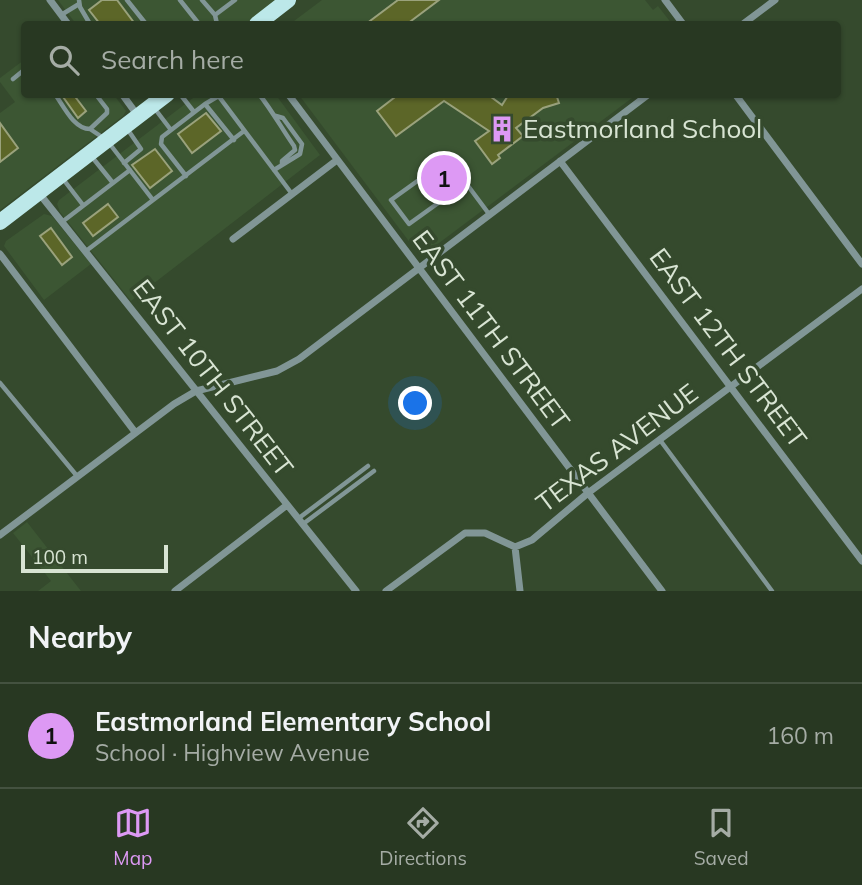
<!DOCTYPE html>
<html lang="en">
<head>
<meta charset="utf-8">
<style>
  :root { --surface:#283822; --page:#34432f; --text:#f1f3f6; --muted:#a5aca5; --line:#445240; --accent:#dd99f4 }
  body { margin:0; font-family:Mulish,sans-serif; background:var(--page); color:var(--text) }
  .scale { position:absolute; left:21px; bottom:18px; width:147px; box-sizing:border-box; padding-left:7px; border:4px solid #d8e4d3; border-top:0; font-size:19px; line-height:24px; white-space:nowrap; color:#d8e4d3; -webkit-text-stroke:5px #354a2d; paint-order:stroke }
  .you { position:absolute; left:416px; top:404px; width:24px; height:24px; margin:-18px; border:5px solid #fff; border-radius:50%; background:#1a73e8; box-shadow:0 0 0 10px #1a73e833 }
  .badge { display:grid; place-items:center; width:46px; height:46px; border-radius:50%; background:var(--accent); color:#111; font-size:23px; font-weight:700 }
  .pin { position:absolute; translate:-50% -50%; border:4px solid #fff; box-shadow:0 2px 7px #0006 }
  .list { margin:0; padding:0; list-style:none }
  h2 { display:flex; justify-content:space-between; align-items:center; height:91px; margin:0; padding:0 28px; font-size:30px }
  h2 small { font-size:23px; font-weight:400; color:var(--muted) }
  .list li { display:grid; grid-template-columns:46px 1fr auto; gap:21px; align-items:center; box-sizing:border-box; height:105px; padding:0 28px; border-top:2px solid var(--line) }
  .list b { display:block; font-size:26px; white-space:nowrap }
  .list p { margin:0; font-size:23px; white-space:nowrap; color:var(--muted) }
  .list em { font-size:23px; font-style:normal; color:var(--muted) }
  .icon { flex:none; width:38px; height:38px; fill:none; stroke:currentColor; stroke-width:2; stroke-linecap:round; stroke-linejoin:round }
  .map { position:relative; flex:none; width:862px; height:591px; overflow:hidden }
  .search { position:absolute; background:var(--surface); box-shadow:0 2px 5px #0004; left:21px; right:21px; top:21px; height:77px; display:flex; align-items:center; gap:18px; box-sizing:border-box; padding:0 24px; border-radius:7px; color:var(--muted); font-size:26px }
  .sheet { height:196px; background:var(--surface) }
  nav { display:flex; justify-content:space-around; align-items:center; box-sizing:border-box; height:98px; border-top:2px solid var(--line); background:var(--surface); font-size:19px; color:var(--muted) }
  nav a { display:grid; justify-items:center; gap:4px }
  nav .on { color:var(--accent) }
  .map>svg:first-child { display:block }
</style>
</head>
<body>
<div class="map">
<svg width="862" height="591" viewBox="0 0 862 591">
  <rect width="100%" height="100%" fill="#354a2d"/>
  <path fill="#3c5633" d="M58,0H277L245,24H76Z
    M322,0H645L653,10L658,6L672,24H290Z
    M24,60V94L114,95L126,111L123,116L0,210V113L15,102L0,82V78Z
    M197,95H276L320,155L131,301L60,212L57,204L59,200Z
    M299,95H636L423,255L417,252Z
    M44,214L52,216L91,264L44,300L4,246L6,241Z
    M27,522L81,591H38L51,581L13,533Z"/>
  <path fill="#5c6628" stroke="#9aa27c" stroke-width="2" d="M102,0H117L135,24H100L89,10Z
    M398,0H439L407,24H366Z
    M61,94H73L86,111L78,118Z
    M399,94H487L502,105L509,94H556L559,103L543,108L516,128L523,136L498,155L500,158L492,164L475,141L489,131L444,101L396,136L377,111Z
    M206,113L221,131L192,153L178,134Z
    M0,123L18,148L0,162Z
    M155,149L172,171L150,188L132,165Z
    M108,204L118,217L93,236L83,223Z
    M51,228L72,257L62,265L40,236Z"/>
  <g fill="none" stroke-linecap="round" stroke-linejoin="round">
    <path stroke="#819696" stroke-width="4.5" d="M79,0L80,7L90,24
      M127,0L146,24
      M180,0L199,24
      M202,0L215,15L217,24
      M61,15L79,4
      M215,15L235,0
      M13,79L24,70
      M55,94C64,107 74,129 90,129
      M180,94L194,112
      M217,94L292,194
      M259,94C273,112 282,129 294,146L295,150L282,161V164
      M97,96L107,109V113L90,129L102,137
      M205,104L234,140
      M155,109L171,130
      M109,143L153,200
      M92,157L113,183
      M124,163L141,149L128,130
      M274,170L300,154L302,144L283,118L276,116
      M186,176L161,144L162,137L205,104L222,94
      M63,179L83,205
      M466,183L409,224L391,200L448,159L489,214
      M62,222L130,170
      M86,251L244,131
      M0,383L77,476
      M660,440L772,591
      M299,518L368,466
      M303,524L374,471"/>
    <path stroke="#819696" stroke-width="7" d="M50,0L68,24
      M665,0L683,24
      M743,24L775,0
      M122,94L138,116
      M288,94L662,591
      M735,94L862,264
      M560,161L862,561
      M38,192L356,591
      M233,239L337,160
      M0,254L135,432
      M0,535L174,404L196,391L277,371L299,359L649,94
      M515,547L520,591
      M175,591L287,505
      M386,591L465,533H485L515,547L532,540L588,493L862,289"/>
    <path stroke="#bce8e9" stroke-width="16" d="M257,24L288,0
      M0,222L167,94"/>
  </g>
  <defs>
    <g id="building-bare" transform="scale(2.1)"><path d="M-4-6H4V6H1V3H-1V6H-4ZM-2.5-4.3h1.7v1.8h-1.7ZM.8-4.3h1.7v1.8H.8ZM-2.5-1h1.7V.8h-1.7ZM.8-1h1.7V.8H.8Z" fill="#dd99f4" stroke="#354a2d" stroke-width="2.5" paint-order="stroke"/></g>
  </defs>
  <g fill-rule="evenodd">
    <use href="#building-bare" x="502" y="129"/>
  </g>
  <g text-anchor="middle" stroke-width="7" stroke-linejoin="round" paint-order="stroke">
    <g font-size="26" fill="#d8e4d3" stroke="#354a2d" text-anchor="start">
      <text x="523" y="138">Eastmorland School</text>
    </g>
    <g font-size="26" fill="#d8e4d3" stroke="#354a2d">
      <text transform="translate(491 330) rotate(53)" y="9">EAST 11TH STREET</text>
      <text transform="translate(728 348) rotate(53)" y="9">EAST 12TH STREET</text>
      <text transform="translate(213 378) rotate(52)" y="9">EAST 10TH STREET</text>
      <text transform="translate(617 448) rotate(-37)" y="9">TEXAS AVENUE</text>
    </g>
  </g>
</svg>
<div class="scale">100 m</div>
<div class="you"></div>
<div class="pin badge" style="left:444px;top:178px">1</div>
<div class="search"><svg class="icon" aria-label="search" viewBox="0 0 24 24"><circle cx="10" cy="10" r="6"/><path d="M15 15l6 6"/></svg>Search here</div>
</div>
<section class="sheet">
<h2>Nearby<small></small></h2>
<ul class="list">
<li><span class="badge">1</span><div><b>Eastmorland Elementary School</b><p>School · Highview Avenue</p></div><em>160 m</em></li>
</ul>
</section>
<nav>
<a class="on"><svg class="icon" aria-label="map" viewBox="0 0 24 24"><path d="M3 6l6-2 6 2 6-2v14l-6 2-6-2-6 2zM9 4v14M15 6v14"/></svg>Map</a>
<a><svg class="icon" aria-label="directions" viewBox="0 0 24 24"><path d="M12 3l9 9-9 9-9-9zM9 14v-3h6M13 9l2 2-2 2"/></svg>Directions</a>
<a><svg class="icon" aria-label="saved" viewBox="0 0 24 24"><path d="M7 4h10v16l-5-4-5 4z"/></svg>Saved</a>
</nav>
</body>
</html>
